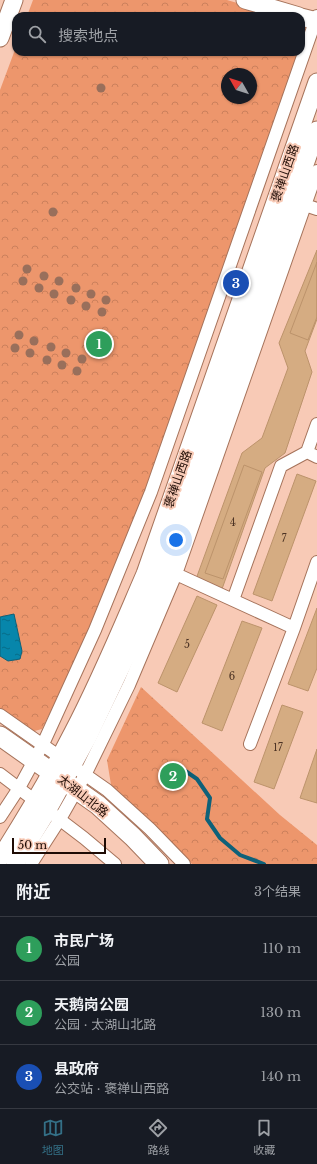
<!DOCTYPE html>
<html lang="zh">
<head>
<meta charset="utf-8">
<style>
  :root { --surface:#171b24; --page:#242831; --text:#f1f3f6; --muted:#9ea1a6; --line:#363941; --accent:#347087 }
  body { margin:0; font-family:"Libre Baskerville","Noto Sans SC",serif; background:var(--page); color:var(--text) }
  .compass { position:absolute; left:221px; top:68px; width:36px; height:36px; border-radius:50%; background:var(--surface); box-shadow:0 1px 3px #0004; rotate:309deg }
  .scale { position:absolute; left:12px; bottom:10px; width:94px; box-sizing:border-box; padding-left:4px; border:2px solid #1e0b04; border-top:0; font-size:11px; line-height:14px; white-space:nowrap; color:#1e0b04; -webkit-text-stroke:3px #f8cab6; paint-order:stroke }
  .you { position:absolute; left:176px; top:540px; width:14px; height:14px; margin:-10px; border:3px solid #fff; border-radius:50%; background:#1a73e8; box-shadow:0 0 0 6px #1a73e833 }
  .badge { display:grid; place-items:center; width:26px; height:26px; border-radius:50%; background:var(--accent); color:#fff; font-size:13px; font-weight:700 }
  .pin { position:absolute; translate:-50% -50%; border:2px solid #fff; box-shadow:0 1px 4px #0006 }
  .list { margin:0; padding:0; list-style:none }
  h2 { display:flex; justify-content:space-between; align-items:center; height:52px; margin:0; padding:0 16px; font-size:17px }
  h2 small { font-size:13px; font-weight:400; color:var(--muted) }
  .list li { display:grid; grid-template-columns:26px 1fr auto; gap:12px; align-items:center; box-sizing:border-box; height:64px; padding:0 16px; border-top:1px solid var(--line) }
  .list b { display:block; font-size:15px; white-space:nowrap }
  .list p { margin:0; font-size:13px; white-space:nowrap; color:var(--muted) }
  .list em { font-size:13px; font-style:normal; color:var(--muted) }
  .icon { flex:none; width:22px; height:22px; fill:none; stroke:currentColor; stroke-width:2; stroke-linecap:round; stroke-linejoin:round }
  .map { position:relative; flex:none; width:317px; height:864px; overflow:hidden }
  .search { position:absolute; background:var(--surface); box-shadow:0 1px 3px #0004; left:12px; right:12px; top:12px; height:44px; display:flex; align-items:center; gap:10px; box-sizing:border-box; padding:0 14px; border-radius:12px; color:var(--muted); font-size:15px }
  .sheet { height:244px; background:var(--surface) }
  nav { display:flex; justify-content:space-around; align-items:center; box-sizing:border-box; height:56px; border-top:1px solid var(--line); background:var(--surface); font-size:11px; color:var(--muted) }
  nav a { display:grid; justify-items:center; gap:2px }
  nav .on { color:var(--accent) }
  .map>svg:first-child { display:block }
</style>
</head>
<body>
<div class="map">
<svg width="317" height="864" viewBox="0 0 317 864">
  <defs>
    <pattern id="park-crowns" width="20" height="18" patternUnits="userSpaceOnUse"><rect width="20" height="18" fill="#ed966c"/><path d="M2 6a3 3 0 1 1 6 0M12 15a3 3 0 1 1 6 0" fill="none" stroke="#cb805c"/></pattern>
    <pattern id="water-ripples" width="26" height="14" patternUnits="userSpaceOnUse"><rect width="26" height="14" fill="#0786ab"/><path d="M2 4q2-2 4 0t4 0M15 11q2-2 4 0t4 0" fill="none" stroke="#076c89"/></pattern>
  </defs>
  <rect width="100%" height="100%" fill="#f8cab6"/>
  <path fill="url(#park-crowns)" fill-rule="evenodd" d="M33,0H227L282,16H27Z
    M301,35L307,42L110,590L42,729L27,733L0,714V90L16,47V52H301ZM227,74H251V98H227Z
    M141,687L280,815L317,845V864H192L112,791L107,760Z"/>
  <path fill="url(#water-ripples)" stroke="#0e6179" d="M14,614L22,651L20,659L8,661L0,656V617Z"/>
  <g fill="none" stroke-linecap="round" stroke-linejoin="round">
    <path stroke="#0e6179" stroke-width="4" d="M166,769L184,770L197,779L210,798L207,819L220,838L240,855L264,864"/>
  </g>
  <path fill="#d5ac82" stroke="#bc936b" d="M317,250V319L305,351L312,372L285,453L265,468L222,589L196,579L242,453L262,438L288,368L279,343Z
    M317,262V317L308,340L290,333Z
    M244,465L262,472L223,579L205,573Z
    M297,474L316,481L272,601L253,594Z
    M197,596L217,605L177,692L158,683Z
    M317,608V668L308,691L288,684Z
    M242,621L262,628L222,731L202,723Z
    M282,705L303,712L274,789L254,782Z
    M317,749V803L300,798Z"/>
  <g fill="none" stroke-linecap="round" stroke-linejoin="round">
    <g stroke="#a6735b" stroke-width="14">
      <path id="street" d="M305,205L317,209
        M307,452L317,424
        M176,574L294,628
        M233,600L281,466L307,452L317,457
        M0,715L107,790L150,829L184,864
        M250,744L294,628L317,562
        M0,774L84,838L115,864
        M0,817L19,788L43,744L95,630L151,492L317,16
        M31,864L60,819L85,775L129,685L176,574L317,171"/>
    </g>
    <g stroke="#a6735b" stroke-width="19">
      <path id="secondary" d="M245,0L299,16
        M301,17L317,21
        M0,38L14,0
        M0,858C26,817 51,775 73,732C100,681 122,627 145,574L317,82
        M15,864L45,815L87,739L126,657L160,580L317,130"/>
    </g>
    <g stroke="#a6735b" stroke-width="21">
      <path id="primary" d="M0,736L98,805L133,837L159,864"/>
    </g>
    <use href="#street" stroke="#fff" stroke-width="12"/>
    <use href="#secondary" stroke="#fff" stroke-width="17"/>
    <use href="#primary" stroke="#fff" stroke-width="19"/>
  </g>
  <g fill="#996f5b">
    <circle cx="101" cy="88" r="4.5"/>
    <circle cx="53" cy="212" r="4.5"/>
    <circle cx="27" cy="269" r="4.5"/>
    <circle cx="44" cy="276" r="4.5"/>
    <circle cx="23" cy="281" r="4.5"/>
    <circle cx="59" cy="281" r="4.5"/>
    <circle cx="39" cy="288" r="4.5"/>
    <circle cx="76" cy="288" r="4.5"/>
    <circle cx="54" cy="294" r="4.5"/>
    <circle cx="91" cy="294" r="4.5"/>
    <circle cx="71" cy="300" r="4.5"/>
    <circle cx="106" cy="300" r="4.5"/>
    <circle cx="86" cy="306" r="4.5"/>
    <circle cx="102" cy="312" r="4.5"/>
    <circle cx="19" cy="335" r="4.5"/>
    <circle cx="34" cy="341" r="4.5"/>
    <circle cx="51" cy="347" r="4.5"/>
    <circle cx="15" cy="348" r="4.5"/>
    <circle cx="30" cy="353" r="4.5"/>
    <circle cx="66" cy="353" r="4.5"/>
    <circle cx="82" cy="359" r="4.5"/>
    <circle cx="47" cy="360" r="4.5"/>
    <circle cx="62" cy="365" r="4.5"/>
    <circle cx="77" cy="371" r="4.5"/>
  </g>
  <g text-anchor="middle" stroke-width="4" stroke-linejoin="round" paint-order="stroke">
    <g font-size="10" fill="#4c3324">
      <text x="233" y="526">4</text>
      <text x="284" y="542">7</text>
      <text x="187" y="648">5</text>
      <text x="232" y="680">6</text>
      <text x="278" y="751">17</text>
    </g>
    <g font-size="12" fill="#1e0b04" stroke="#f8cab6">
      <text transform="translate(285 173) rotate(-71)" y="4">褒禅山西路</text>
      <text transform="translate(178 479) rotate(-71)" y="4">褒禅山西路</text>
      <text transform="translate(83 796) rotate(38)" y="4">太湖山北路</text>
    </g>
  </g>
</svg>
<svg class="compass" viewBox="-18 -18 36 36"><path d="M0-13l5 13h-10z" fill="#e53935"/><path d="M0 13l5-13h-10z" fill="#9ea1a6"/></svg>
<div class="scale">50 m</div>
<div class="you"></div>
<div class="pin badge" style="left:99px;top:344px;background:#2e9e5b">1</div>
<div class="pin badge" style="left:173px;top:776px;background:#2e9e5b">2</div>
<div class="pin badge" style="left:236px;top:283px;background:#1a4fb4">3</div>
<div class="search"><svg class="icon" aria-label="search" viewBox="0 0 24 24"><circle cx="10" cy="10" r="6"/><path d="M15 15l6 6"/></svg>搜索地点</div>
</div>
<section class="sheet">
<h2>附近<small>3个结果</small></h2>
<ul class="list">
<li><span class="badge" style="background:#2e9e5b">1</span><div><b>市民广场</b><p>公园</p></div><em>110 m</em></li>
<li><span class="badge" style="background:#2e9e5b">2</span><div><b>天鹅岗公园</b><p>公园 · 太湖山北路</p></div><em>130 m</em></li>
<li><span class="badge" style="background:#1a4fb4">3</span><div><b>县政府</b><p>公交站 · 褒禅山西路</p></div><em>140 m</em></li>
</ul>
</section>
<nav>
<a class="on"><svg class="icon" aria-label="map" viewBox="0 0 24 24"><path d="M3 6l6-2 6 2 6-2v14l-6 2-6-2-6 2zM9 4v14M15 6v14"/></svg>地图</a>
<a><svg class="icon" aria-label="directions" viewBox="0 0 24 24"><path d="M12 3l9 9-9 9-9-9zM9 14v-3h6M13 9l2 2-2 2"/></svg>路线</a>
<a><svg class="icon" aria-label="saved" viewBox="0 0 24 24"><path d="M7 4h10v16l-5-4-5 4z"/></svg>收藏</a>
</nav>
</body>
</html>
